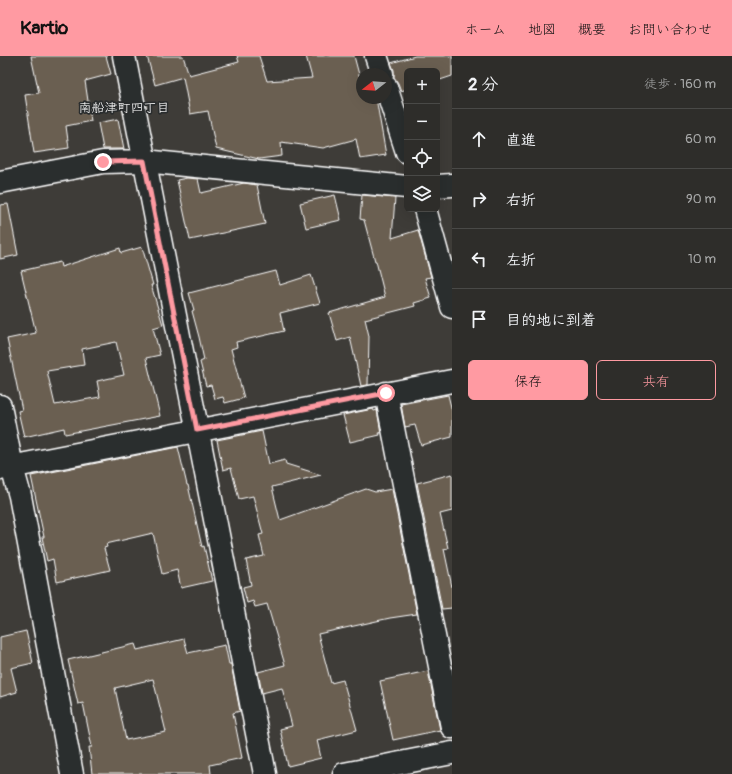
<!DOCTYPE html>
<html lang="ja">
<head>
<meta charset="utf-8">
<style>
  :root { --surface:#2e2d2a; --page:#3a3936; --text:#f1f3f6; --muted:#a7a8a8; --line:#494947; --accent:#ff9aa2 }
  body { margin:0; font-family:Pangolin,"Klee One",sans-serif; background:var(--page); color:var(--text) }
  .controls { position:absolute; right:12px; top:12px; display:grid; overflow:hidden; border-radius:6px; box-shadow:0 4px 16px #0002 }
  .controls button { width:36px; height:36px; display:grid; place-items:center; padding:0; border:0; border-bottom:1px solid var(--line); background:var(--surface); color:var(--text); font:20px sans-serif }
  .compass { position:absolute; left:356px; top:12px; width:36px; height:36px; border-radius:50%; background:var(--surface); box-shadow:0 4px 16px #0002; rotate:253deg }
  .stop { position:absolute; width:12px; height:12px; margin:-9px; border:3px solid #ff9aa2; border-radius:50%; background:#fff }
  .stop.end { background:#ff9aa2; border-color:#fff; box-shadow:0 1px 4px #0008 }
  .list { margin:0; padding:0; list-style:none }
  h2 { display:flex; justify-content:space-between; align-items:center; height:52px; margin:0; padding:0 16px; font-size:17px }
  h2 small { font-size:13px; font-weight:400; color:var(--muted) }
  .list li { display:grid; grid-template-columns:26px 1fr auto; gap:12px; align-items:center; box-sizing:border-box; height:60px; padding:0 16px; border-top:1px solid var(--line) }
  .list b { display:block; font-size:15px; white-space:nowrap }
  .list em { font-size:13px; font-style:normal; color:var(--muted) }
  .actions { display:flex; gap:8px; padding:12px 16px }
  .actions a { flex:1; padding:9px 0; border:1px solid var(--accent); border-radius:6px; text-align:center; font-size:14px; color:var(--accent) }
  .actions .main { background:var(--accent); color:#111 }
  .icon { flex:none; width:22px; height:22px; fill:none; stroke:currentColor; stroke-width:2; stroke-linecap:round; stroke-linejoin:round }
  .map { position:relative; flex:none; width:452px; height:718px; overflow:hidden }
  header { display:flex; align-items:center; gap:24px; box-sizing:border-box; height:56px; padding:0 20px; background:var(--accent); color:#111 }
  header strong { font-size:19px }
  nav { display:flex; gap:22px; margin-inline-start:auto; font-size:14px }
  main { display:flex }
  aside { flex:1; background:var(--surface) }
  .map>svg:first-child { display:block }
</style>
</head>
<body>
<header>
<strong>Kartio</strong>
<nav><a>ホーム</a><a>地図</a><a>概要</a><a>お問い合わせ</a></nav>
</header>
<main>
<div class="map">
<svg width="452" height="718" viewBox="0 0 452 718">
  <rect width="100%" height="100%" fill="#3e3c38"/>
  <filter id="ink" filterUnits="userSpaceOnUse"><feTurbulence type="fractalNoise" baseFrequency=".025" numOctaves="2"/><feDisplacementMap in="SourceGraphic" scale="8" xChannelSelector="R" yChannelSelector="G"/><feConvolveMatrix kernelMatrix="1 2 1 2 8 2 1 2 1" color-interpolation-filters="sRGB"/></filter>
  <g filter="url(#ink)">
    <path fill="#6b5f51" stroke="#fff" fill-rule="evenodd" d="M31,0H106L111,18L85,25L91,65L66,70L69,92L34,97L25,39L39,37Z
      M147,0H183L189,19L239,6L237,0H259L267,25L312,22L306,0H354L362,30V42H376L386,99L360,103L356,83L323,92L281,86L282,100L259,103L216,93L208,55L190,58L183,21L155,29Z
      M415,0H452V20L437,25V15H407V33L401,35L398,27L394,21V14L391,7Z
      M118,63L124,93H103L98,67Z
      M187,122L198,123L201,137L244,127L257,129L265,168L190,184L177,124Z
      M335,139L341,164L306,172L300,147Z
      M362,139L395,142L392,182L418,174L431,221L425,222L431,242L414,247L415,250L365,263L369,280L368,329L361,330L350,281L337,285L329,257L385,241L376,205H375L364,164L360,163Z
      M8,148L18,199L0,203V149Z
      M142,191L153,229H151L163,269L153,272L160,299L146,302L160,360L65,378L64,372L24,381L18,355L22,354L7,283L36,277L21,215L60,206L61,211L120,192L121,197ZM116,286L124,319L97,325L100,341L55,349L47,315L84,309L82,293Z
      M276,215L280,229L311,219L320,247L280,257L284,275L236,286L237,291L231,293L244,342L225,347L223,341L215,343L211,329L206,330L200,306L204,304L199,281L192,255L194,254L189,237Z
      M448,339L452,355V381L421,389L415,369L405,371L401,348Z
      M373,353L374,355L377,354L381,377H379L380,379L350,386L343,359Z
      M262,375L269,408L285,404L286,408L321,419L272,431L280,464L366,433L375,436L392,433L417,558L390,562L318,578L331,627L343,624L357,674L317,684L321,702L288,710L280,673L292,670L282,632L262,637L258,616L285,609L267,548L255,551L253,545L247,547L243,531L251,529L246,504L264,500L259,479L263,478L253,440L239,443L231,412L223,414L217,384Z
      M178,391L187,429H188L202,491L204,490L212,525L181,532L177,514L162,518L153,477L106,488L107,491L104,492L110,514L57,526L53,503L47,505L42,481H44L31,420Z
      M452,418V455L440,458L448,492L444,493L452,531V552L442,553L417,427Z
      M26,575L33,607L11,612L17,636L0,641V581Z
      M184,583L188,597L225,589L229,608H231L240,655L233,657L242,702L210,709L211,718H92L89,691H92L83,647L78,648L68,604L135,588L137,594ZM153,623L166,676L126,684L115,632Z
      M428,615L440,674L393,684L380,625Z"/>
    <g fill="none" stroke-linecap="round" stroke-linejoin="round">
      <g stroke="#fff" stroke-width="25">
        <path id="minor" d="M124,0L265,718
          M376,0L382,18
          M386,31L407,96
          M0,126L103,106L144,105L407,131
          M437,130L452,129
          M425,153L452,251
          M386,337L452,671
          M0,350L12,411L20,440L72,718
          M0,413L452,325
          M344,718L452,697"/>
      </g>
      <use href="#minor" stroke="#2a2d2e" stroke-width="22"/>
    </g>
  </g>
  <g fill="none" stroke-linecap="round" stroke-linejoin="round" filter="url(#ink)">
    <path stroke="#ff9aa2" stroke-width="5" d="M103,106L144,105L197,374L386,337"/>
  </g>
  <g text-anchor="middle" stroke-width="3.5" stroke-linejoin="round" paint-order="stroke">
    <g font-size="13" fill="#fff" stroke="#2a2d2e">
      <text x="124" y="56">南船津町四丁目</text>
    </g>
  </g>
</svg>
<div class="controls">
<button>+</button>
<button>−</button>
<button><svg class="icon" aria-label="locate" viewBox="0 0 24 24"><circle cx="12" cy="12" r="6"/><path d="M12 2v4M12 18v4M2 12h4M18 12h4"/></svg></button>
<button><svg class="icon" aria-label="layers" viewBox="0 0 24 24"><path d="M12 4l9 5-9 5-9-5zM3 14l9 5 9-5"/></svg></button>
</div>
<svg class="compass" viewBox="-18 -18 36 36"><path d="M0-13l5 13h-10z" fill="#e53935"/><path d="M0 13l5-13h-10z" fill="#a7a8a8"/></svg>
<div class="stop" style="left:386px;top:337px"></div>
<div class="stop end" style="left:103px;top:106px"></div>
</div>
<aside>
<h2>2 分<small>徒歩 · 160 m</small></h2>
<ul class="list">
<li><svg class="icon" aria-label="ahead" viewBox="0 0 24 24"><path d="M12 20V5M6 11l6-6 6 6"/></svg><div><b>直進</b></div><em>60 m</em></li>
<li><svg class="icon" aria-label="right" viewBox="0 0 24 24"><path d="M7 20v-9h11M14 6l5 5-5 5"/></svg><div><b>右折</b></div><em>90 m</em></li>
<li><svg class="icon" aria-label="left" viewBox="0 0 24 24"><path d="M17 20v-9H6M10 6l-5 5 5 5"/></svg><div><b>左折</b></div><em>10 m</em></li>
<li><svg class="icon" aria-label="arrive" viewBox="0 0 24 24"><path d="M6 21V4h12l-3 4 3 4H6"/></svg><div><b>目的地に到着</b></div></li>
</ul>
<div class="actions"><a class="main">保存</a><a>共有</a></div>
</aside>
</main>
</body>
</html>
